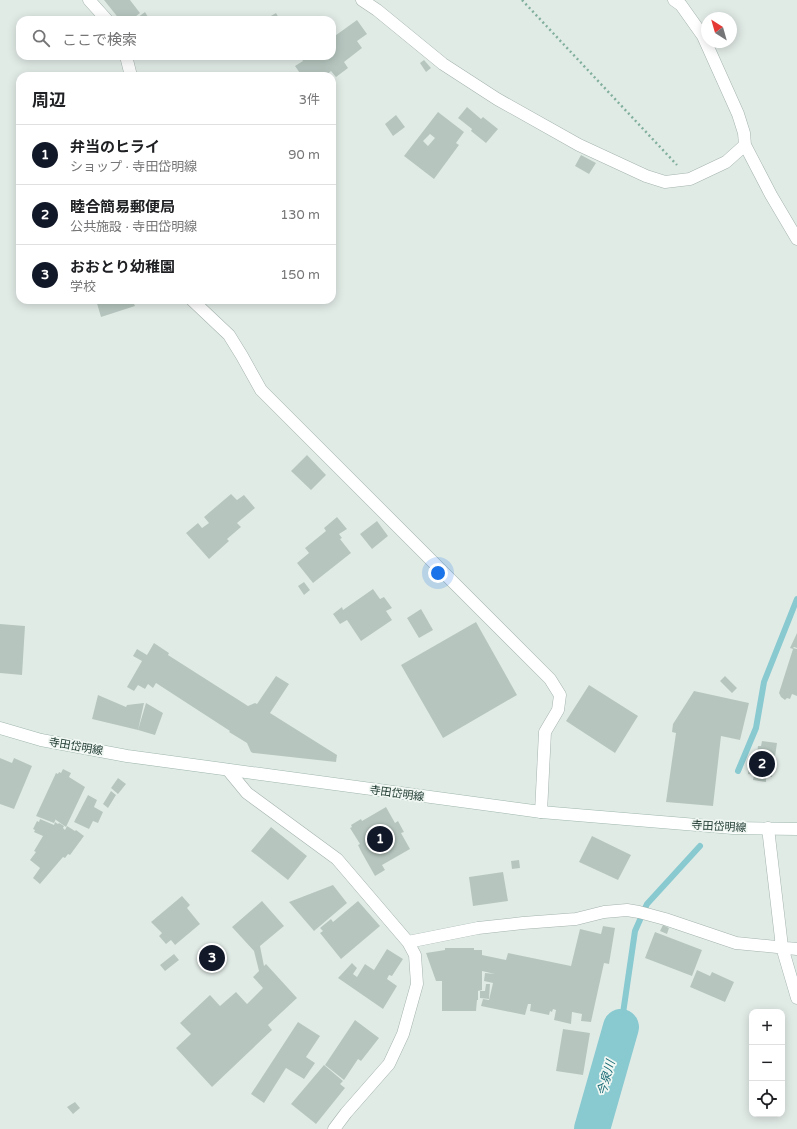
<!DOCTYPE html>
<html lang="ja">
<head>
<meta charset="utf-8">
<style>
  :root { --surface:#fff; --page:#f2f2f2; --text:#202124; --muted:#757577; --line:#e0e0e0; --accent:#111827 }
  body { margin:0; font-family:"Varela Round","Noto Sans JP",sans-serif; background:var(--page); color:var(--text) }
  .controls { position:absolute; right:12px; bottom:12px; display:grid; overflow:hidden; border-radius:8px; box-shadow:0 2px 10px #0003 }
  .controls button { width:36px; height:36px; display:grid; place-items:center; padding:0; border:0; border-bottom:1px solid var(--line); background:var(--surface); color:var(--text); font:20px sans-serif }
  .compass { position:absolute; left:701px; top:12px; width:36px; height:36px; border-radius:50%; background:var(--surface); box-shadow:0 2px 10px #0003; rotate:323deg }
  .you { position:absolute; left:438px; top:573px; width:14px; height:14px; margin:-10px; border:3px solid #fff; border-radius:50%; background:#1a73e8; box-shadow:0 0 0 6px #1a73e833 }
  .badge { display:grid; place-items:center; width:26px; height:26px; border-radius:50%; background:var(--accent); color:#fff; font-size:13px; font-weight:700 }
  .pin { position:absolute; translate:-50% -50%; border:2px solid #fff; box-shadow:0 1px 4px #0006 }
  .list { margin:0; padding:0; list-style:none }
  h2 { display:flex; justify-content:space-between; align-items:center; height:52px; margin:0; padding:0 16px; font-size:17px }
  h2 small { font-size:13px; font-weight:400; color:var(--muted) }
  .list li { display:grid; grid-template-columns:26px 1fr auto; gap:12px; align-items:center; box-sizing:border-box; height:60px; padding:0 16px; border-top:1px solid var(--line) }
  .list b { display:block; font-size:15px; white-space:nowrap }
  .list p { margin:0; font-size:13px; white-space:nowrap; color:var(--muted) }
  .list em { font-size:13px; font-style:normal; color:var(--muted) }
  .icon { flex:none; width:22px; height:22px; fill:none; stroke:currentColor; stroke-width:2; stroke-linecap:round; stroke-linejoin:round }
  .map { position:relative; flex:none; width:797px; height:1129px; overflow:hidden }
  .search { position:absolute; background:var(--surface); box-shadow:0 2px 10px #0003; left:16px; top:16px; width:320px; height:44px; display:flex; align-items:center; gap:10px; box-sizing:border-box; padding:0 14px; border-radius:12px; color:var(--muted); font-size:15px }
  .panel { position:absolute; background:var(--surface); box-shadow:0 2px 10px #0003; left:16px; top:72px; width:320px; height:232px; border-radius:12px }
  .map>svg:first-child { display:block }
</style>
</head>
<body>
<div class="map">
<svg width="797" height="1129" viewBox="0 0 797 1129">
  <rect width="100%" height="100%" fill="#e1ebe6"/>
  <g fill="none" stroke-linecap="round" stroke-linejoin="round">
    <path stroke="#89c9d0" stroke-width="6" d="M738,771L756,728L764,682L797,599
      M621,1027L635,931L647,904L700,846"/>
    <path stroke="#89c9d0" stroke-width="36" d="M592,1129L621,1027"/>
  </g>
  <path fill="#b6c6bf" fill-rule="evenodd" d="M104,0H130L140,13L131,20H120Z
    M145,12L148,17L144,20H139L137,18Z
    M276,13L280,20H264Z
    M357,20L367,34L357,41L362,48L344,62L348,68L336,77L331,71L325,76H302L295,66L303,61L300,56H332V38Z
    M424,60L431,68L426,72L420,63Z
    M467,107L481,119L483,117L498,129L486,143L471,131L472,129L458,118Z
    M438,112L464,132L456,143L459,145L434,179L404,156ZM430,134L435,138L428,146L423,141Z
    M396,115L405,127L393,136L385,124Z
    M581,155L596,163L589,174L575,166Z
    M332,171L336,190H332Z
    M96,300H144L134,304L135,306L101,317Z
    M307,455L326,475L311,490L291,471Z
    M231,494L237,500L244,495L255,508L237,523L241,527L227,539L229,541L209,559L186,533L198,523L202,528L209,523L204,517Z
    M337,517L347,529L339,534L342,538L340,539L351,553L313,583L297,563L309,553L305,548L326,531L324,528Z
    M377,521L388,536L372,549L360,534Z
    M304,582L310,590L304,595L298,586Z
    M373,589L380,599L384,597L392,608L386,611L392,620L361,641L347,620L340,624L333,614L342,607L343,610Z
    M421,609L433,630L419,638L407,618Z
    M476,622L517,695L443,738L401,665Z
    M0,624L25,626L22,675L0,673Z
    M797,633V648L794,647L793,648L797,649V696L792,694L790,699L787,698L785,700L781,697L779,693L793,649L790,648Z
    M154,643L169,653L168,655L248,706L255,703L257,704L276,676L289,684L270,713L337,755L336,762L253,753L251,752L247,743L229,732L230,731L156,683L153,688L148,684L145,689L138,685L134,691L127,687L142,661L133,656L137,649L147,655Z
    M725,676L737,688L732,693L720,681Z
    M589,685L638,716L615,753L566,721Z
    M694,691L749,703L740,740L721,736L713,806L666,802L676,733L672,732L673,724Z
    M98,695L126,707L127,705L144,703L138,730L92,719Z
    M146,703L163,713L155,735L138,730Z
    M762,741L777,743L772,777H766V782L753,780L754,775L748,774L751,754L757,755L758,746H761Z
    M0,758L12,763L14,758L32,766L14,809L0,804Z
    M63,769L71,773L69,777L85,787L66,827L56,820V819L54,823L36,816L56,773L58,774L59,772L61,773Z
    M118,778L126,784L118,794L111,788Z
    M111,791L116,795L108,808L103,804Z
    M88,795L97,800L94,807L103,812L98,823L93,821L89,829L74,822Z
    M386,807L395,823L398,821L404,832L401,833L410,849L382,865L385,870L375,876L362,853L358,845L360,844L350,828L352,827L351,825L361,819L362,821Z
    M40,819L54,825L55,822L58,824L59,823L64,826L63,828L65,830L67,826L75,831L76,830L84,836L70,855L68,854L65,858L63,857L40,884L33,878L40,868L30,860L36,852L34,851L43,836L34,832L35,830L33,829L37,821L39,822Z
    M271,827L307,856L288,880L251,851Z
    M592,836L631,855L618,880L579,862Z
    M519,860L520,868L512,869L511,861Z
    M503,872L508,901L473,906L469,877Z
    M333,885L347,903L314,931L289,902Z
    M182,896L190,905L187,908L200,924L175,945L171,940L166,944L159,936L162,933L151,922Z
    M262,901L284,926L260,946L264,966L266,964L297,998L268,1025L272,1030L212,1087L176,1048L191,1034L180,1023L210,995L220,1006L236,992L247,1004L263,988L253,977L259,971L254,951L232,927Z
    M358,901L380,926L341,959L320,933L323,931L320,928L331,919L333,922Z
    M663,925L669,928L667,934L660,931Z
    M603,926L615,928L609,964L604,963L591,1022L581,1021L582,1014L572,1012L571,1024L554,1020L556,1010L553,1009L552,1012L550,1011L549,1015L530,1011L531,1004H528L525,1015L481,1006L483,999L489,1000L493,983L484,981L485,973L495,974L482,971V990L478,991V1000H477L476,1011H442V981H436L426,953L445,950V948H474V950H482V955L506,960L508,953L571,966L580,929L601,934Z
    M655,932L702,950L692,976L645,958Z
    M387,949L403,959L392,976L389,975L387,979L397,986L383,1009L338,978L352,963L357,968L353,974L357,977L365,964L374,970Z
    M174,954L179,960L165,971L160,965Z
    M697,970L710,976L712,972L734,982L725,1002L690,987Z
    M486,984H490L489,999L480,998V991H485Z
    M355,1020L379,1038L361,1061L358,1059L344,1080L325,1065Z
    M298,1022L320,1036L306,1057L315,1063L304,1079L286,1068L264,1103L251,1094Z
    M563,1029L590,1033L583,1075L556,1071Z
    M324,1065L343,1081L340,1084L345,1088L316,1124L291,1104Z
    M75,1102L80,1108L73,1114L67,1107Z"/>
  <g fill="none" stroke-linecap="round" stroke-linejoin="round">
    <g stroke="#a4b3ad" stroke-width="13">
      <path id="minor" d="M89,0L107,20
        M362,0L377,10L443,64L497,99L579,145L646,176L665,182L690,179L726,162L745,145
        M674,0L681,5L703,36L738,114L744,133L745,145L771,195L797,239
        M126,56L131,76
        M192,300L229,335L242,356L261,390L550,679L560,695L558,710L545,732L541,812
        M228,770L247,793L337,859L408,942L415,955L417,984L403,1034L389,1064L346,1113L334,1129
        M768,828L782,947L797,998
        M408,942L478,928L523,923L576,919L604,912L627,910L639,912L665,919L736,943L797,949"/>
    </g>
    <g stroke="#9fb7ad" stroke-width="13">
      <path id="secondary" d="M0,728L41,740L127,756L541,812L733,828L797,829"/>
    </g>
    <path stroke="#81af9e" stroke-width="2.5" stroke-dasharray="2 3" stroke-linecap="butt" d="M522,0L677,165"/>
    <use href="#minor" stroke="#fff" stroke-width="12"/>
    <use href="#secondary" stroke="#fff" stroke-width="12"/>
  </g>
  <g text-anchor="middle" stroke-width="3.5" stroke-linejoin="round" paint-order="stroke">
    <g font-size="11" fill="#213c33" stroke="#f1f8f4">
      <text transform="translate(76 746) rotate(10)" y="4">寺田岱明線</text>
      <text transform="translate(397 793) rotate(8)" y="4">寺田岱明線</text>
      <text transform="translate(719 826) rotate(3)" y="4">寺田岱明線</text>
    </g>
    <g font-size="12" font-style="italic" fill="#1c6d77" stroke="#f1f8f4">
      <text transform="translate(606 1078) rotate(-74)" y="4">今泉川</text>
    </g>
  </g>
</svg>
<div class="controls">
<button>+</button>
<button>−</button>
<button><svg class="icon" aria-label="locate" viewBox="0 0 24 24"><circle cx="12" cy="12" r="6"/><path d="M12 2v4M12 18v4M2 12h4M18 12h4"/></svg></button>
</div>
<svg class="compass" viewBox="-18 -18 36 36"><path d="M0-13l5 13h-10z" fill="#e53935"/><path d="M0 13l5-13h-10z" fill="#757577"/></svg>
<div class="you"></div>
<div class="pin badge" style="left:380px;top:839px">1</div>
<div class="pin badge" style="left:762px;top:764px">2</div>
<div class="pin badge" style="left:212px;top:958px">3</div>
<div class="search"><svg class="icon" aria-label="search" viewBox="0 0 24 24"><circle cx="10" cy="10" r="6"/><path d="M15 15l6 6"/></svg>ここで検索</div>
<section class="panel">
<h2>周辺<small>3件</small></h2>
<ul class="list">
<li><span class="badge">1</span><div><b>弁当のヒライ</b><p>ショップ · 寺田岱明線</p></div><em>90 m</em></li>
<li><span class="badge">2</span><div><b>睦合簡易郵便局</b><p>公共施設 · 寺田岱明線</p></div><em>130 m</em></li>
<li><span class="badge">3</span><div><b>おおとり幼稚園</b><p>学校</p></div><em>150 m</em></li>
</ul>
</section>
</div>
</body>
</html>
